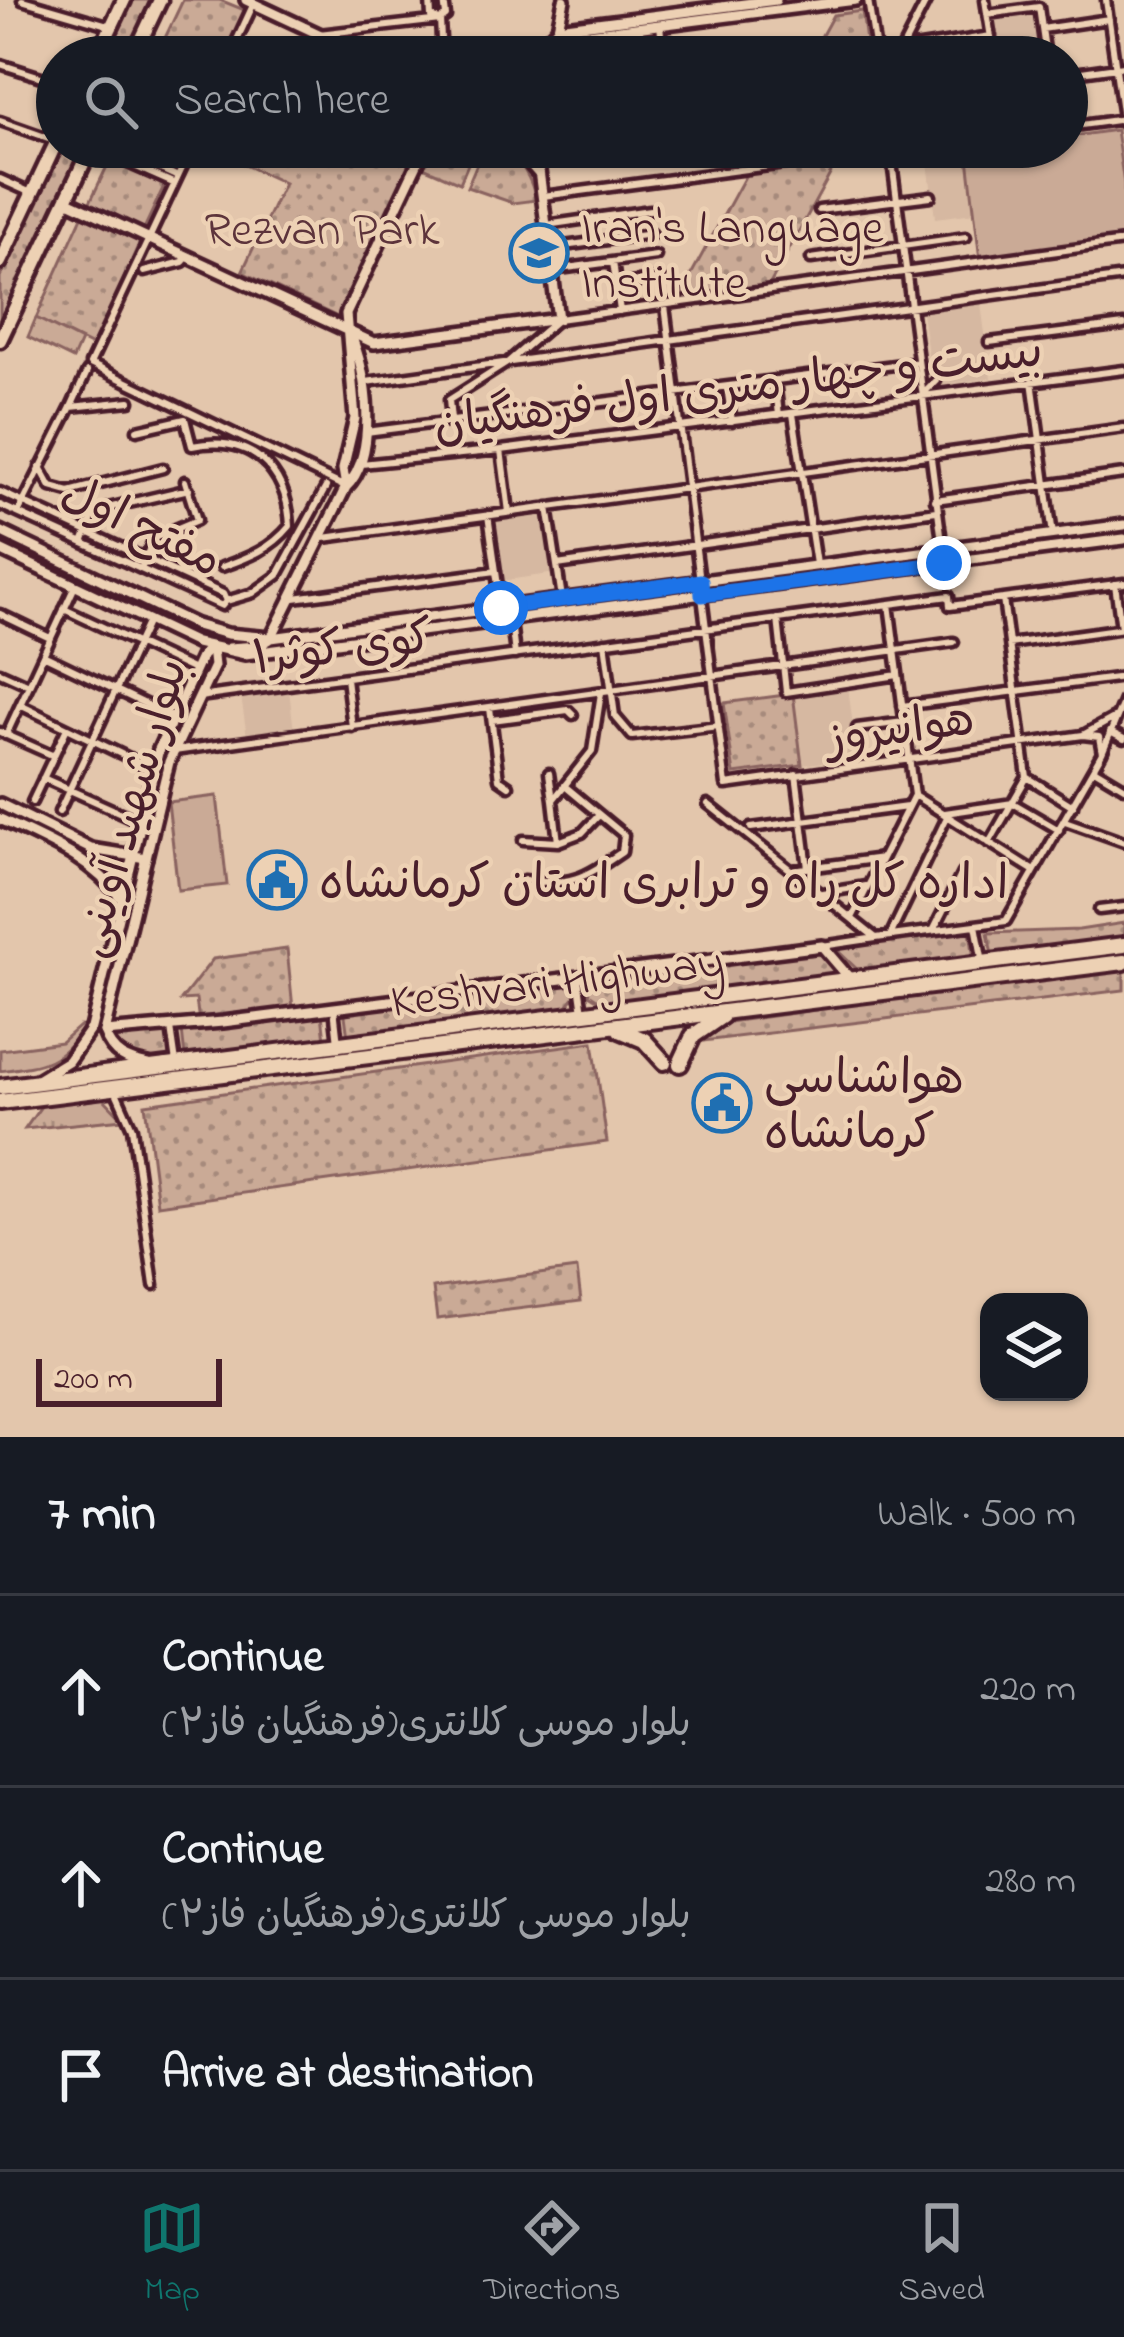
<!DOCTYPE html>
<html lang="en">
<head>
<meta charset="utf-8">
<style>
  :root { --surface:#171b24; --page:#20242c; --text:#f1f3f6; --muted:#9ea1a6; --line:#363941; --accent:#0f766e }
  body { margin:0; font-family:"Indie Flower","Playpen Sans Arabic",sans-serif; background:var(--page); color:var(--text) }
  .controls { position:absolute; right:36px; bottom:36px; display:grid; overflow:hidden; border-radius:24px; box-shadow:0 3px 9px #0004 }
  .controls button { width:108px; height:108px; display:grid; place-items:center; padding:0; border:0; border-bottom:3px solid var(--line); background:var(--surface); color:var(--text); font:60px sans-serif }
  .scale { position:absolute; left:36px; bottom:30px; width:186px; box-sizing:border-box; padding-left:12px; border:6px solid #4a1f2b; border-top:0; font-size:33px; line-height:42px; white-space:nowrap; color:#4a1f2b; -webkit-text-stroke:9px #edd1b4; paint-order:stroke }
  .stop { position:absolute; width:36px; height:36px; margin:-27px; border:9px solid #1a73e8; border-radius:50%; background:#fff }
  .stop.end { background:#1a73e8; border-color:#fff; box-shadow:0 3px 12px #0008 }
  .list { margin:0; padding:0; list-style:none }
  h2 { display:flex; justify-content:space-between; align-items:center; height:156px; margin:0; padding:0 48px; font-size:51px }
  h2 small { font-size:39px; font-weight:400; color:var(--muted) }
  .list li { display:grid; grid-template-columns:78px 1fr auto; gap:36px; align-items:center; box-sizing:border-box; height:192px; padding:0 48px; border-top:3px solid var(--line) }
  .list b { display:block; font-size:45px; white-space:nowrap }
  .list p { margin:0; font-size:39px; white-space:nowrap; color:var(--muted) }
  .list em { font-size:39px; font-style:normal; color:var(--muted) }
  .icon { flex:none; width:66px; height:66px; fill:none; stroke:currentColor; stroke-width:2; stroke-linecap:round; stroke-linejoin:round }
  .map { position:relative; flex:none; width:1124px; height:1437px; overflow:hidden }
  .search { position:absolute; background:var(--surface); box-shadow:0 3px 9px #0004; left:36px; right:36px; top:36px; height:132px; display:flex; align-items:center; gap:30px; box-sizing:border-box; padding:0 42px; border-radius:66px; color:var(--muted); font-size:45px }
  .sheet { height:732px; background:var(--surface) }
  nav { display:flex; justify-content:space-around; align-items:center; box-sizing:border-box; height:168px; border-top:3px solid var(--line); background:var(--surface); font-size:33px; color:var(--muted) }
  nav a { display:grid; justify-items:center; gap:6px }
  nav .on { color:var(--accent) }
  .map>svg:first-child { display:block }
</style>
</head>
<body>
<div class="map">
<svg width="1124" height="1437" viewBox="0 0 1124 1437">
  <defs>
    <pattern id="grass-tufts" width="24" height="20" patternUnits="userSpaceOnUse" patternTransform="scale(3)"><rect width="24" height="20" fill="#caaa96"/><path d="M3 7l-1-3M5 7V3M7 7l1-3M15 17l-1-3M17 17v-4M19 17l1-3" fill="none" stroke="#a68a7b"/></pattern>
    <pattern id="park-dots" width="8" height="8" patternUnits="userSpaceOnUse" patternTransform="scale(3)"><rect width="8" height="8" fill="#caaa96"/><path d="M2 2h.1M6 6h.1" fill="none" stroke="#a68a7b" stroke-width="1.8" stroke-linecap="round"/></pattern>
  </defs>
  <rect width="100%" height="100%" fill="#e3c6ac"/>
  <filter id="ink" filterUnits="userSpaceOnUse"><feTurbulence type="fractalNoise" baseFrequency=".00833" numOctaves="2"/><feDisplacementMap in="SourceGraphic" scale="24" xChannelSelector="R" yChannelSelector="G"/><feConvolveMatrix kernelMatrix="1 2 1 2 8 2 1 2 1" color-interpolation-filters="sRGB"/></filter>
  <g filter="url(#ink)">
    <path fill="#d6b8a1" d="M1037,11L1043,57H997L992,17Z
      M967,149L975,213L935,218L927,154Z
      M981,304L991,378L941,385L931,376L922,311Z
      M547,510L556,573L500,581L491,517Z
      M848,687L857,758L802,765L793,694Z
      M289,690L294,731L247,737L241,696Z"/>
    <path fill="url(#grass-tufts)" stroke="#8a6460" stroke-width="3" d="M79,1026L84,1027C59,1064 43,1065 0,1071V1050L61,1042Z
      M103,1098L123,1119L25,1129L42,1105Z"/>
    <path fill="url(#park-dots)" stroke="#8a6460" stroke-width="3" d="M132,0H154L127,57H105Z
      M183,0H220L247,11L227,57H156Z
      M862,11L868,57H810L833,15Z
      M62,147H84L0,325V277Z
      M206,147L418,148L338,317L242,272L284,183Z
      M449,147H475L460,183L423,167L430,153Z
      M484,147H505C521,161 532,180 536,200L513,203L467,187Z
      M761,147H845L769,286L680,295Z
      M111,158L165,184L144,229L89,204Z
      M84,212L141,239L94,347L36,318Z
      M793,694L802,765L734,774L724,703Z
      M1124,923V940L992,956L988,933L1079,930Z
      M970,931L974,959L862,974L835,948Z
      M287,949L293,1009L199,1022L196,999L181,1000L213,959Z
      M822,951L834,972L830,976L605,1004L589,994L587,982Z
      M1124,967V990L695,1042L714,1024Z
      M573,979L575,996L563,1011L348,1038L344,1008Z
      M322,1014L325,1040L185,1057L182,1031Z
      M168,1032L172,1063C149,1062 121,1063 114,1036Z
      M593,1042L607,1142L158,1205L145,1104Z
      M577,1269L581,1301L437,1319L433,1288Z"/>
    <path fill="#caaa96" stroke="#8a6460" stroke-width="3" d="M1116,130L1124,184V239L980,260L967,149L1067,147V137Z
      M36,318L81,341L73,359L28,337Z
      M217,796L227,885L178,890L168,802Z"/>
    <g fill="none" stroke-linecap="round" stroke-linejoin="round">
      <g stroke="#4a1f2b" stroke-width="15">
        <path id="minor" d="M22,0L111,26
          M430,0L431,17L440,20L446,16L444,0
          M868,0L877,57
          M985,0L994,57
          M1106,0L1124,125
          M987,14L1039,7L1046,57
          M660,24L663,57
          M1042,29L1109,19
          M319,34L440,20L442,57
          M442,50L528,42
          M901,50L991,36
          M229,57L254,3
          M898,57L927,0
          M0,64L57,82
          M1067,74L1124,66
          M0,121L54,140
          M1067,127L1124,119
          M192,147L90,364L343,486
          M890,147L943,549
          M119,150L176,176
          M116,158L173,183
          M538,162L647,147
          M0,179L29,192
          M543,196L914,147
          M819,210L931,196
          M546,225L650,210
          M549,248L652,234
          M811,259L966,237
          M613,262L620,311
          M552,270L656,256
          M144,272L183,262L188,256
          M616,285L660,279
          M665,306L726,785L1083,735
          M989,342L1124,325
          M775,380L779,415
          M1032,381L1053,535
          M366,382L1124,277
          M727,387L732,421
          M923,394L936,381
          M71,407L87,372
          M793,414L816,564
          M451,420L449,400L507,363L558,319L1124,242
          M137,430L185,419L192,446C250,434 287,468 290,526C271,549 250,557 222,567
          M366,432L918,362
          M501,450L509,512
          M361,464L501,450L1124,370
          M40,467L51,487L69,492L163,468
          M0,492L223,594L226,601L222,606L0,505
          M935,500L1124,474
          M548,507L562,598
          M18,513L71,407L130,401
          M488,515L501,607
          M324,538L1124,428
          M83,543L95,511L189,489
          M557,565L936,511
          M141,569L154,538L197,520L185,481
          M1115,584L1121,628
          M294,598L496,571
          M226,601L253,593L278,575L326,487
          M64,609L194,670
          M0,614L50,638
          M778,619L786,692L898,675
          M511,621L515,655
          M605,642L615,716L632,736L719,726
          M1009,644L1124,628
          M43,655L172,717
          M0,672L29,685
          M346,678L352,727
          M199,697L949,596L950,606L1124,583
          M20,705L154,770
          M902,706L1124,677
          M490,708L499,779L509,786
          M1114,718L1083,735L1099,737L1102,753L1124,700
          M492,720L568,710L573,715
          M857,728L904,722
          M0,732L54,756
          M1110,732L1124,739
          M6,735L75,586
          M174,751L954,642
          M1094,769L1124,787
          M549,773L553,800
          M796,774L808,868
          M1027,777L1073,806
          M43,778L141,822
          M914,795L1034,871
          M32,802L67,728
          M708,804L876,938L1006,921L1102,753
          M59,812L148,621
          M945,813L1013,803L1059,830
          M1065,821L1124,842
          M751,828L907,807
          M523,840L558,842L553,800L592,751L601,693
          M558,842L582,833L599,815
          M989,843L1027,777L1003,599
          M792,870L882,858
          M524,880C570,887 584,878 622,852L624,835L566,787
          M822,893L866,886
          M1099,910L1124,907
          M852,918L914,795L889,604
          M976,925L983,963
          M934,929L962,873
          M890,936L947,817
          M822,946L876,938
          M578,977L583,1012
          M334,1008L338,1043
          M171,1028L176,1063
          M116,1092L132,1128L154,1285"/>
      </g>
      <g stroke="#4a1f2b" stroke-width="18">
        <path id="tertiary" d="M246,0L368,57
          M558,28L564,0
          M515,147L539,174
          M66,200L374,343L558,319L536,147
          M346,487L343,469L355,418L346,314L425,147
          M271,638L346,487C378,456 368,371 350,334
          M0,804L91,849L146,858
          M0,819C47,841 92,858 123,901
          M104,1032L223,1022L822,946L852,981"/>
      </g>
      <g stroke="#4a1f2b" stroke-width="18">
        <path id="secondary" d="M531,57L558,28L776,0
          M541,57L551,46L572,36L856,0
          M0,531L196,625L227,634L271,638L1124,525
          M0,550L196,643L245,654L1124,539
          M229,648L258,646L270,639
          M149,1065C127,1061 112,1055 104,1032L169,762L214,666L212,648
          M37,1080L68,1061L91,1028L159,749L202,655L212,648"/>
      </g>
      <g stroke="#4a1f2b" stroke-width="21">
        <path id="primary" d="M97,57L124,0
          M133,57L160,0
          M0,262L57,141
          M0,340L91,147"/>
      </g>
      <g stroke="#4a1f2b" stroke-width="22">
        <path id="trunk" d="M620,1030L644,1040L664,1062
          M680,1064L693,1036L722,1016
          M0,1087L1124,945
          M0,1102L1124,962"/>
      </g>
      <use href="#minor" stroke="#edd1b4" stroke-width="6"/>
      <use href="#tertiary" stroke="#edd1b4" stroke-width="9"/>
      <use href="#secondary" stroke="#edd1b4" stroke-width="9"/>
      <use href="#primary" stroke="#edd1b4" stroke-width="12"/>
      <use href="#trunk" stroke="#edd1b4" stroke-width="14"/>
    </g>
  </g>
  <g fill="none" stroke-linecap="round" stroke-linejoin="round" filter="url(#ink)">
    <path stroke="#1a73e8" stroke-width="15" d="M501,608L701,581L702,595L944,563"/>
  </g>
  <defs>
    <g id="university-ring" transform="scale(3)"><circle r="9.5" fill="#edd1b4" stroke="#1f6fb2" stroke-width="1.5"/><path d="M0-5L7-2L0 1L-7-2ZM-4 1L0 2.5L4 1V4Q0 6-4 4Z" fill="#1f6fb2"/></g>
    <g id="civic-ring" transform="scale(3)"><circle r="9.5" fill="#edd1b4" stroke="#1f6fb2" stroke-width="1.5"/><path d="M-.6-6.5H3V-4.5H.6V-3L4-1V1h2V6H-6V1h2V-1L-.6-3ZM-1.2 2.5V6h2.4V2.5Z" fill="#1f6fb2"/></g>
  </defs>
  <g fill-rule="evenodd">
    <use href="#university-ring" x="539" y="253"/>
    <use href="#civic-ring" x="277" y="880"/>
    <use href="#civic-ring" x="722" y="1103"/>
  </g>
  <g text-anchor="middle" stroke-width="9" stroke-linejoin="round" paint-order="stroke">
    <g font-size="48" fill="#4a1f2b" stroke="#edd1b4" text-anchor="start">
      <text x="581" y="242">Iran's Language<tspan x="581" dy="55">Institute</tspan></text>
      <text x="319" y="897">اداره کل راه و ترابری استان کرمانشاه</text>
      <text x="764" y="1092">هواشناسی<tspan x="764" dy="55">کرمانشاه</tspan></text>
    </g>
    <g font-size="48" fill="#5d343b" stroke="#edd1b4">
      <text x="322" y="244">Rezvan Park</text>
    </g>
    <g font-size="48" fill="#4a1f2b" stroke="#edd1b4">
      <text transform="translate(738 385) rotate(-7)" y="17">بیست و چهار متری اول فرهنگیان</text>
      <text transform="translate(143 524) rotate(26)" y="17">مفتح اول</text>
      <text transform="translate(342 645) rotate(-7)" y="17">کوی کوثر۱</text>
      <text transform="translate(900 726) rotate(-8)" y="17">هوانیروز</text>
      <text transform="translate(128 807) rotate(-74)" y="17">بلوار شهید آوینی</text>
      <text transform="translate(557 979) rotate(-7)" y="17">Keshvari Highway</text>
    </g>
  </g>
</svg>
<div class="controls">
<button><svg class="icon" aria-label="layers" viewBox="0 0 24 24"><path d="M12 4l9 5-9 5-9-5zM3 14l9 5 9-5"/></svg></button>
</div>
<div class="scale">200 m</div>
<div class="stop" style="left:501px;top:608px"></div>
<div class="stop end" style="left:944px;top:563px"></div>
<div class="search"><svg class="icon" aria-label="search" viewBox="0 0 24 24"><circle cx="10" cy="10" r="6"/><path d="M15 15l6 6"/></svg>Search here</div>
</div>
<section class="sheet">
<h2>7 min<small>Walk · 500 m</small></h2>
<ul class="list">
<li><svg class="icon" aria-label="ahead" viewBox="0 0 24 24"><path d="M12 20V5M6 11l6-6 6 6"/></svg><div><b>Continue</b><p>بلوار موسی کلانتری(فرهنگیان فاز۲)</p></div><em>220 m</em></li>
<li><svg class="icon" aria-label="ahead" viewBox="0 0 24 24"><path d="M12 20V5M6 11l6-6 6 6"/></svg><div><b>Continue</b><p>بلوار موسی کلانتری(فرهنگیان فاز۲)</p></div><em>280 m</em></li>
<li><svg class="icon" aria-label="arrive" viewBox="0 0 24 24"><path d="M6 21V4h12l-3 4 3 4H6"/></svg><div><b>Arrive at destination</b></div></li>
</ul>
</section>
<nav>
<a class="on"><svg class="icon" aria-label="map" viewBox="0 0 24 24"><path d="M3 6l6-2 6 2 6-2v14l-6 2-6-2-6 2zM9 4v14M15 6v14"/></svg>Map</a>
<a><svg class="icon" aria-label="directions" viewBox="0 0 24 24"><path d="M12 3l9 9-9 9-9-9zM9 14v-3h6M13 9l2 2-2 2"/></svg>Directions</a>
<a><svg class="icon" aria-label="saved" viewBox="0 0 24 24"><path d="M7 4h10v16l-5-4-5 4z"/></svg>Saved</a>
</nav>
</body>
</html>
